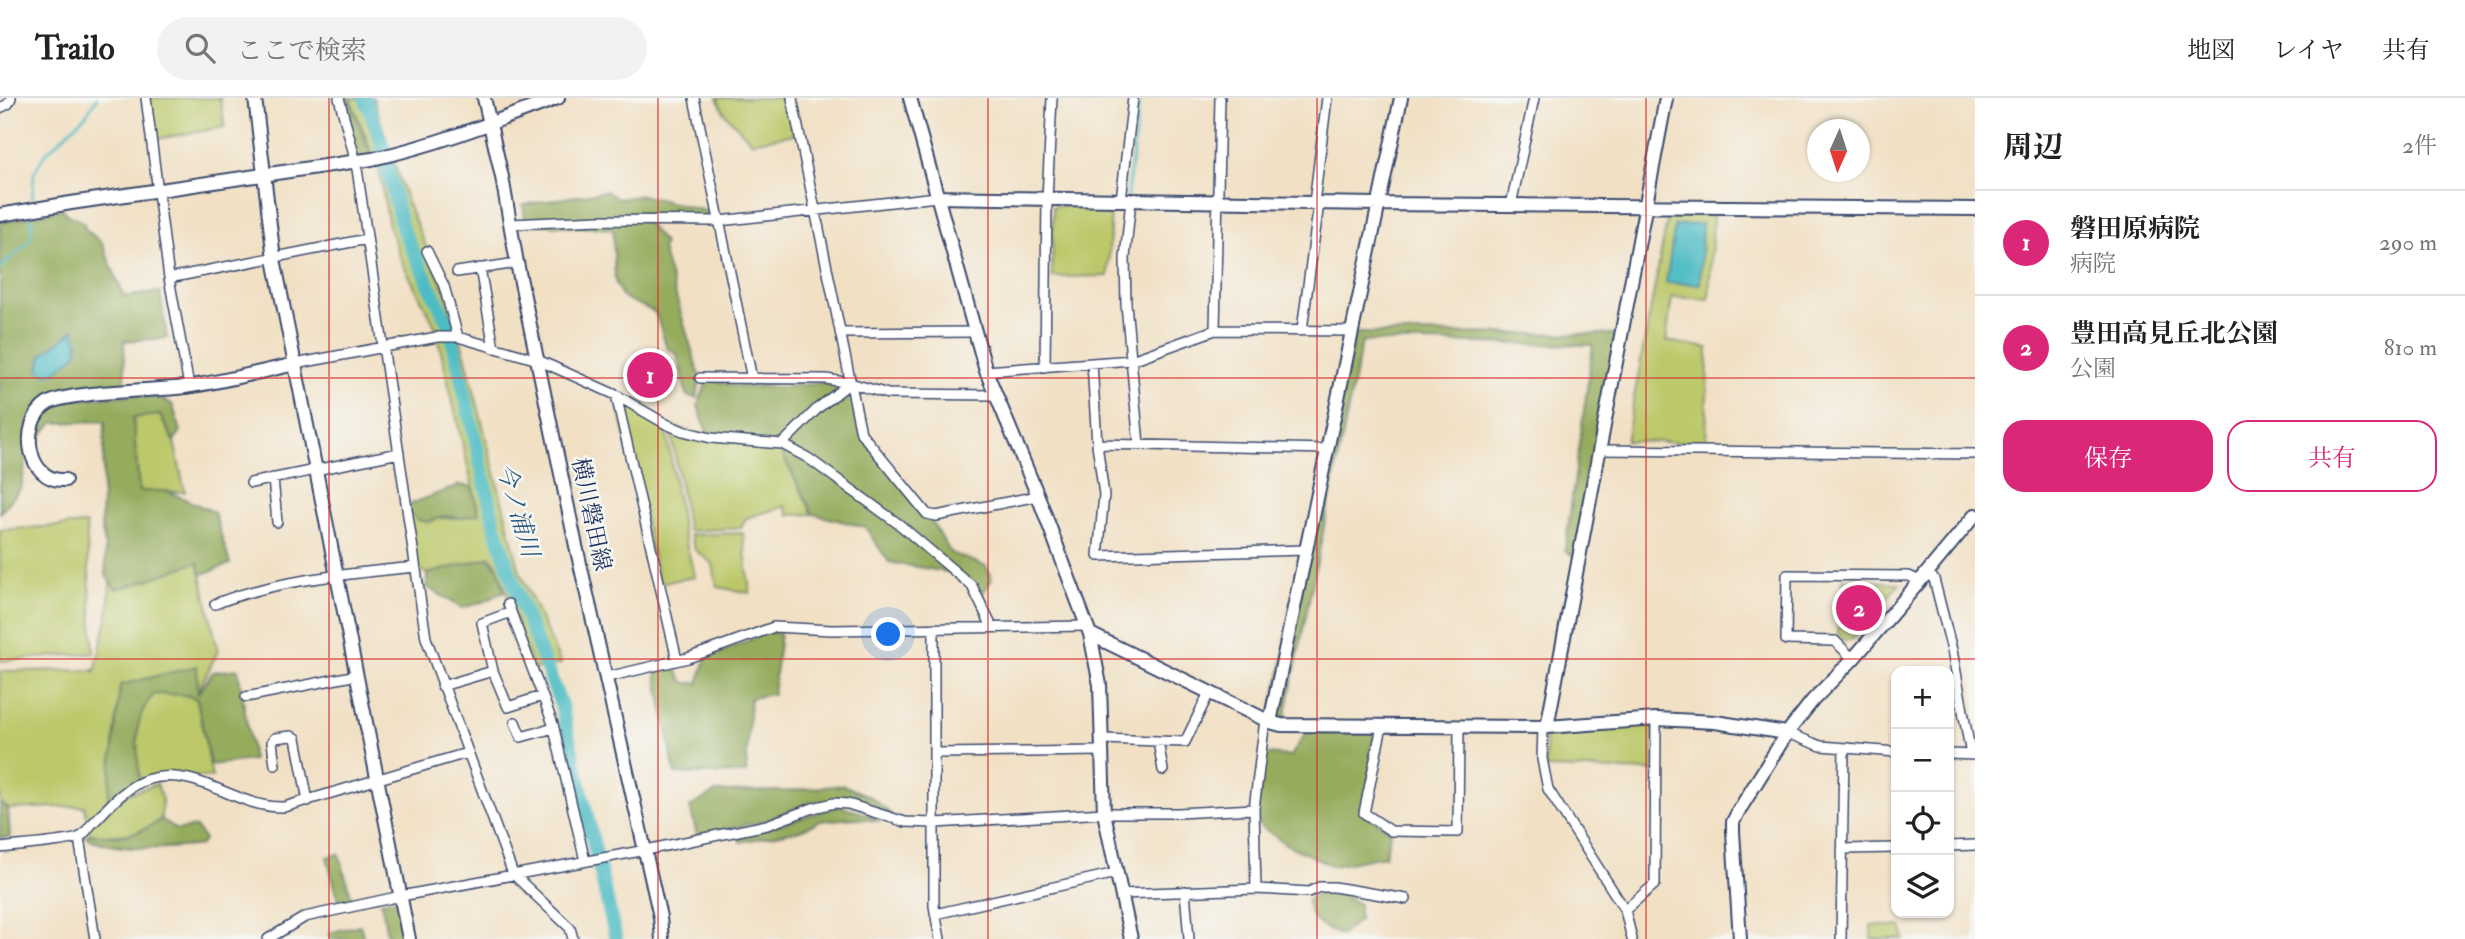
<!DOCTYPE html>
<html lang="ja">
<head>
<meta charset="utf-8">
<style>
  :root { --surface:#fff; --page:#f2f2f2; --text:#222; --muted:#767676; --line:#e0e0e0; --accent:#db2777 }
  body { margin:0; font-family:"IM FELL Double Pica","Noto Serif JP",serif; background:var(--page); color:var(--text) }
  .controls { position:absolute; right:21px; bottom:21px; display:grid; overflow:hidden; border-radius:14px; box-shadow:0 2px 5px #0004 }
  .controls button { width:63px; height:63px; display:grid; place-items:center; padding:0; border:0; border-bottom:2px solid var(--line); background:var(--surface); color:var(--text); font:35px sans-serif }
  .compass { position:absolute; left:1807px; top:21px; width:63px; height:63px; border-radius:50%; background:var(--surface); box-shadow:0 2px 5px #0004; rotate:183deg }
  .you { position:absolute; left:889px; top:537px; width:24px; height:24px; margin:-18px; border:5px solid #fff; border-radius:50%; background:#1a73e8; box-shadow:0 0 0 10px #1a73e833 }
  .badge { display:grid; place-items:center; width:46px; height:46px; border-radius:50%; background:var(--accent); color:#fff; font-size:23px; font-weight:700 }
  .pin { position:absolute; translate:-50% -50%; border:4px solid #fff; box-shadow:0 2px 7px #0006 }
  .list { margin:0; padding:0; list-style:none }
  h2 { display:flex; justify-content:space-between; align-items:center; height:91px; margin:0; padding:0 28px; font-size:30px }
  h2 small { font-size:23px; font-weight:400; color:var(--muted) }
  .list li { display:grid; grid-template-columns:46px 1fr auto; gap:21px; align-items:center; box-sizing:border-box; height:105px; padding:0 28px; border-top:2px solid var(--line) }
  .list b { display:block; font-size:26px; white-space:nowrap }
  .list p { margin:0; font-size:23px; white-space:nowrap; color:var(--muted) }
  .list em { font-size:23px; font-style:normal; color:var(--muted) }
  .actions { display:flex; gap:14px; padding:21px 28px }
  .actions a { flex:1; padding:16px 0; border:2px solid var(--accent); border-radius:21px; text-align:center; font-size:24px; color:var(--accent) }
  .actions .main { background:var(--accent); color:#fff }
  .icon { flex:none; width:38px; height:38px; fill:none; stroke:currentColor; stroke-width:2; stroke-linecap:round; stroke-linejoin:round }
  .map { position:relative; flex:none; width:1975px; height:841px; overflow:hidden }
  header { display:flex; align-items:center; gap:42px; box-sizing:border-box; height:98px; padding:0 35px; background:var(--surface); border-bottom:2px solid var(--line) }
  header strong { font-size:33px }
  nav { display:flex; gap:38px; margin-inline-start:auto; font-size:24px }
  .search { width:490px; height:63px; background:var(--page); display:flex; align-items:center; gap:18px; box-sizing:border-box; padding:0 24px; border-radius:38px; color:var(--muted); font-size:26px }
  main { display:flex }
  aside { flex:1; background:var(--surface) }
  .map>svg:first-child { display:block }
</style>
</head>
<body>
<header>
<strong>Trailo</strong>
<div class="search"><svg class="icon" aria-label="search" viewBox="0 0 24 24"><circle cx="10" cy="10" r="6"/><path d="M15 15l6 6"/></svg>ここで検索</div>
<nav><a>地図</a><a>レイヤ</a><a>共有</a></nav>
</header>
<main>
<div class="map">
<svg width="1975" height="841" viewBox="0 0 1975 841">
  <rect width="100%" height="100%" fill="#f6f6f2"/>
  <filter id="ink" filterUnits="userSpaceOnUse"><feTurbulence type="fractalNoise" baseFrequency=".0143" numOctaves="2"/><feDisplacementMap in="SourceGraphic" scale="14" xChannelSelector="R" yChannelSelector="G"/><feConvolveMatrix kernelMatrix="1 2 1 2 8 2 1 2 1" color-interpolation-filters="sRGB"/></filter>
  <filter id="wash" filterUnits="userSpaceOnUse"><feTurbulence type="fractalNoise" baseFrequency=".00686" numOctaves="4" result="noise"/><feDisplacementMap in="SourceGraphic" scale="28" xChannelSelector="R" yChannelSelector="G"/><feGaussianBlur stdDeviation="1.57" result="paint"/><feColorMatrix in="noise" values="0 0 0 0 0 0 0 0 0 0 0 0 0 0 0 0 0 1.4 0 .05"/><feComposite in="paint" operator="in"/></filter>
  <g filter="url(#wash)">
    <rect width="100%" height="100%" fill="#f1e0c4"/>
    <path fill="#bcc869" stroke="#6c7c64" stroke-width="2" d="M148,0H220L225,29L156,41Z
      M350,0H373L408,107L444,190L464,253L520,474L561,566L533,571L496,465L489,458L488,460L427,476L415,469L407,413L418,422L428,424L440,420H460L479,416L435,228L402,164L389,129L379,72Z
      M717,0H787L800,35L752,44L725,16Z
      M1111,107L1108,178L1052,179L1053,108Z
      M1668,117L1713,118L1709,201L1672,199L1666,243L1708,250L1706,345L1626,343Z
      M616,297L666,331L683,434L695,479L659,485Z
      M160,317L174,343L185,394L139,393L133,319Z
      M670,328L711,340L777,346L813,416L789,417L785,408L746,420L741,430L688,433Z
      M86,426L94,555L0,563V432Z
      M743,435L750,495L717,489L713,466L695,452L690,437Z
      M198,463L218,553L196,597L212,679H171L140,685L128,696L157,686L162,701L161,721C136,739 119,738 89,736V726L84,708L8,711L0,704V573L94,572L95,574L109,511L110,483L116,491Z
      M1843,481L1900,485L1852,541L1845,543L1838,536Z
      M1653,627V673L1546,670L1545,633Z
      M1871,827L1902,829L1904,841H1872Z"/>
    <path fill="#95ac5d" stroke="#586e5e" stroke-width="2" d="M339,0H349L372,61L356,64Z
      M606,93L619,101L642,97L709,114L719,123H645L664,145L662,151L700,280L697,300L687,298L677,256L667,250L655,214L622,199L615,183L613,131L526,126L523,107Z
      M63,111L66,116L85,125L84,130L102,145L124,199L160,194L167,240L124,243L125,284L120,291L59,304C91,301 144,290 172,306L181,333L174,343L160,317L133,320L139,393H167L214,414L230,466L201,477L198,464L139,485L116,491L106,478L105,448L101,428L105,323L53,325L40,339L36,325L33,326L21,390L0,415V125Z
      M1355,235L1617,236L1576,460L1565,452L1593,247L1362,243L1285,620L1271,617Z
      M708,280L734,288L783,289L855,281L861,335L927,416L951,455L986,468L992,481L982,497L958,476L889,464L865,429L813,416L777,346L709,340L698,308Z
      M459,387L472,389L479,416L460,420L444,418L428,424L418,422L407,413L411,406Z
      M488,460L498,470L504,493L485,503L462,510L427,489V476Z
      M768,534L780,535L773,596L750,600L746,675L675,676L656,575L673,568L685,585H698L706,561Z
      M197,568L198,595L213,574L238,571L253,662L210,667L197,601L185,597L155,596C130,618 138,655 140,685L107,711L120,587Z
      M1307,633L1374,635L1369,690L1364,715L1391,733L1385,758L1333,768L1287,747L1255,724L1265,656L1291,658Z
      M843,687L871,699L891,716L845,703L810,705L765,723L697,737L690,709L716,694L787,693Z
      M0,704L8,711L10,739L0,740Z
      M839,708L870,717L878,723L855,720L819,723L801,732L740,744V739Z
      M161,721L177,732L196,729L204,741L201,747C167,751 115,755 84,738C93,735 103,738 113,738C132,738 146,732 161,721Z
      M339,756L353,805L340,808L327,759Z
      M1326,789L1359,806V822L1341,837C1324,830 1309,824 1307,803Z
      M400,800L408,841H388L381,804Z
      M360,827L364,841H330L329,835Z"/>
    <path fill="#4ebcc4" stroke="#347691" stroke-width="2" d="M1702,126L1700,186L1666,185L1675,127Z
      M74,232L78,244L77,256L54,275L47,277L39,271L42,257Z"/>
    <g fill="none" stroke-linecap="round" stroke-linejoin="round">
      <path stroke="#4ebcc4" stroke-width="2.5" d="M1127,99L1140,0
        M32,107L34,75L44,57L86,17L97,0
        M1122,147L1126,106
        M0,170L31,141L32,117"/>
      <path stroke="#4ebcc4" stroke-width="14" d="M365,0L381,43L402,130L449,228L495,428L513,484L561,607L616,841"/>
    </g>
  </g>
  <g filter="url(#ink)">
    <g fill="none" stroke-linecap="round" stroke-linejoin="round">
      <g stroke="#3b4a6d" stroke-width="12">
        <path id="street" d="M146,0L169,180L189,288
          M339,0L356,64L426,540L513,776L570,830L573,841
          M694,0L752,281
          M792,0L861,335L927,416L936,418L1038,398
          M0,10L8,6L11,0
          M1121,102L1133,0
          M1131,102L1125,160L1126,206L1139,347
          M1314,105L1327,0
          M1511,107L1534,0
          M510,126L599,122L719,123L937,99
          M427,153L444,188L458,239
          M480,170L494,250
          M457,174L517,165
          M169,180L367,141
          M1215,232L1220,0
          M1302,232L1319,105
          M840,235L974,234
          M1092,265L1097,346L1327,351
          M295,266L437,239H458L538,262L616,297L666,326L683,333L711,340L782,346L808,360L900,427L972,488L992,529
          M1045,269L1047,101L1052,0
          M986,273L1132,262L1215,232L1352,233
          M700,280L826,281L850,285L888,296L995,297
          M616,297L677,562
          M782,346L818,310L850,285
          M1097,346L1104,397L1098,458L1305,452
          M1601,352L1975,356
          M273,380L277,424
          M251,385L399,355
          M1927,475L1934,481L1952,552L1971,657
          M215,506C277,481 349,476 415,469
          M508,506L553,626L585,763
          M511,514L482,525L493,573L508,609L542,598
          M934,530V808L940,841
          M1853,561L1835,543L1786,542L1787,477L1909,478L1920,483
          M607,579L688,560L774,529L832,532L1086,528
          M442,588L493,573
          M246,599L357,577
          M515,624L521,639L554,630
          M1382,628L1364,715L1391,733L1458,734L1459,628
          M1543,629L1542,661L1548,691L1625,812L1632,841
          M1787,635L1821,648L1896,654
          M1102,641L1185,644L1209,595
          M1158,643L1163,672
          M935,655L1102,653
          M1949,656L1975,657
          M275,667L272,644L275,640L291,638L296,640L308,703
          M79,740L95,841
          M1949,748L1975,747
          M0,750C13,748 72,744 80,739C84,736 88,731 91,727C108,710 125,688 149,681C199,668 237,711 284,709L467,655
          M1842,751L1896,750
          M1256,791L1254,711L1265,622
          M1185,793L1189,841
          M1121,796L1256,791L1309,794L1319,789H1334L1406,801
          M1625,812L1655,786L1656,621
          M935,816L1116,775
          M268,841L305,819L401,798L646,752L767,727L813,710L834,705L848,706L905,724L935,725L1104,715H1178L1254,711
          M1841,841L1844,650"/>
      </g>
      <g stroke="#3b4a6d" stroke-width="16">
        <path id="secondary" d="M255,0L274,161L409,841
          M484,0L502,79L517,165L576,448L660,819L662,841
          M910,0L986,273L1038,398L1090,536L1100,587L1104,715L1131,841
          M937,99L1379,106L1975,111
          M0,117L71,105L372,61C436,47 497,23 558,0
          M65,382C27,385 18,325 47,306C67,293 155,293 185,289C222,284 259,274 295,266
          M1090,536L1270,624L1281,627L1547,629L1656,621L1715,624L1787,635
          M1270,624L1401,0
          M1547,629L1666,0
          M1740,841L1733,734V724L1738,714L1787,635L1813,602L1853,561L1920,483L1975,417"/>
      </g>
      <use href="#street" stroke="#fff" stroke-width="9"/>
      <use href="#secondary" stroke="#fff" stroke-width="12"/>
    </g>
  </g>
  <path fill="none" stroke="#d62828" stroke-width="2" stroke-opacity="0.55" d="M329,0V841M658,0V841M988,0V841M1317,0V841M1646,0V841M0,280H1975M0,561H1975"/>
  <g text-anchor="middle" stroke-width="5" stroke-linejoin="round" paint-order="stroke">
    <g font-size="23" fill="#1b2f5e" stroke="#f6f6f2">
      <text transform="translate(592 416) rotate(78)" y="8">横川磐田線</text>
    </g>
    <g font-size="24" font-style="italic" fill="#2a597d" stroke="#f6f6f2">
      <text transform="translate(518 412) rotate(74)" y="8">今ノ浦川</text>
    </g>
  </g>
</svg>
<div class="controls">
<button>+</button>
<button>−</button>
<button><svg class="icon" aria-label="locate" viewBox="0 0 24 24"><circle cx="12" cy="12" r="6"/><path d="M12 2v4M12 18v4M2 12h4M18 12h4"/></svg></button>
<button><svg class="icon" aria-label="layers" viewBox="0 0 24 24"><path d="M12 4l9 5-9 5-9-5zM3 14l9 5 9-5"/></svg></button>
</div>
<svg class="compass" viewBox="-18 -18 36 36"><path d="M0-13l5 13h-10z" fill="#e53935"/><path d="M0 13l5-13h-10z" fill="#767676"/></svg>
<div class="you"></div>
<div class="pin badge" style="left:650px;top:277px">1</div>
<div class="pin badge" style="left:1859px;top:510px">2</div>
</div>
<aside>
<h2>周辺<small>2件</small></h2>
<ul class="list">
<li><span class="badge">1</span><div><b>磐田原病院</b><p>病院</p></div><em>290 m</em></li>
<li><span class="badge">2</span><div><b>豊田高見丘北公園</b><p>公園</p></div><em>810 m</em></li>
</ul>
<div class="actions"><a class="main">保存</a><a>共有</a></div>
</aside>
</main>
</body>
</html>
